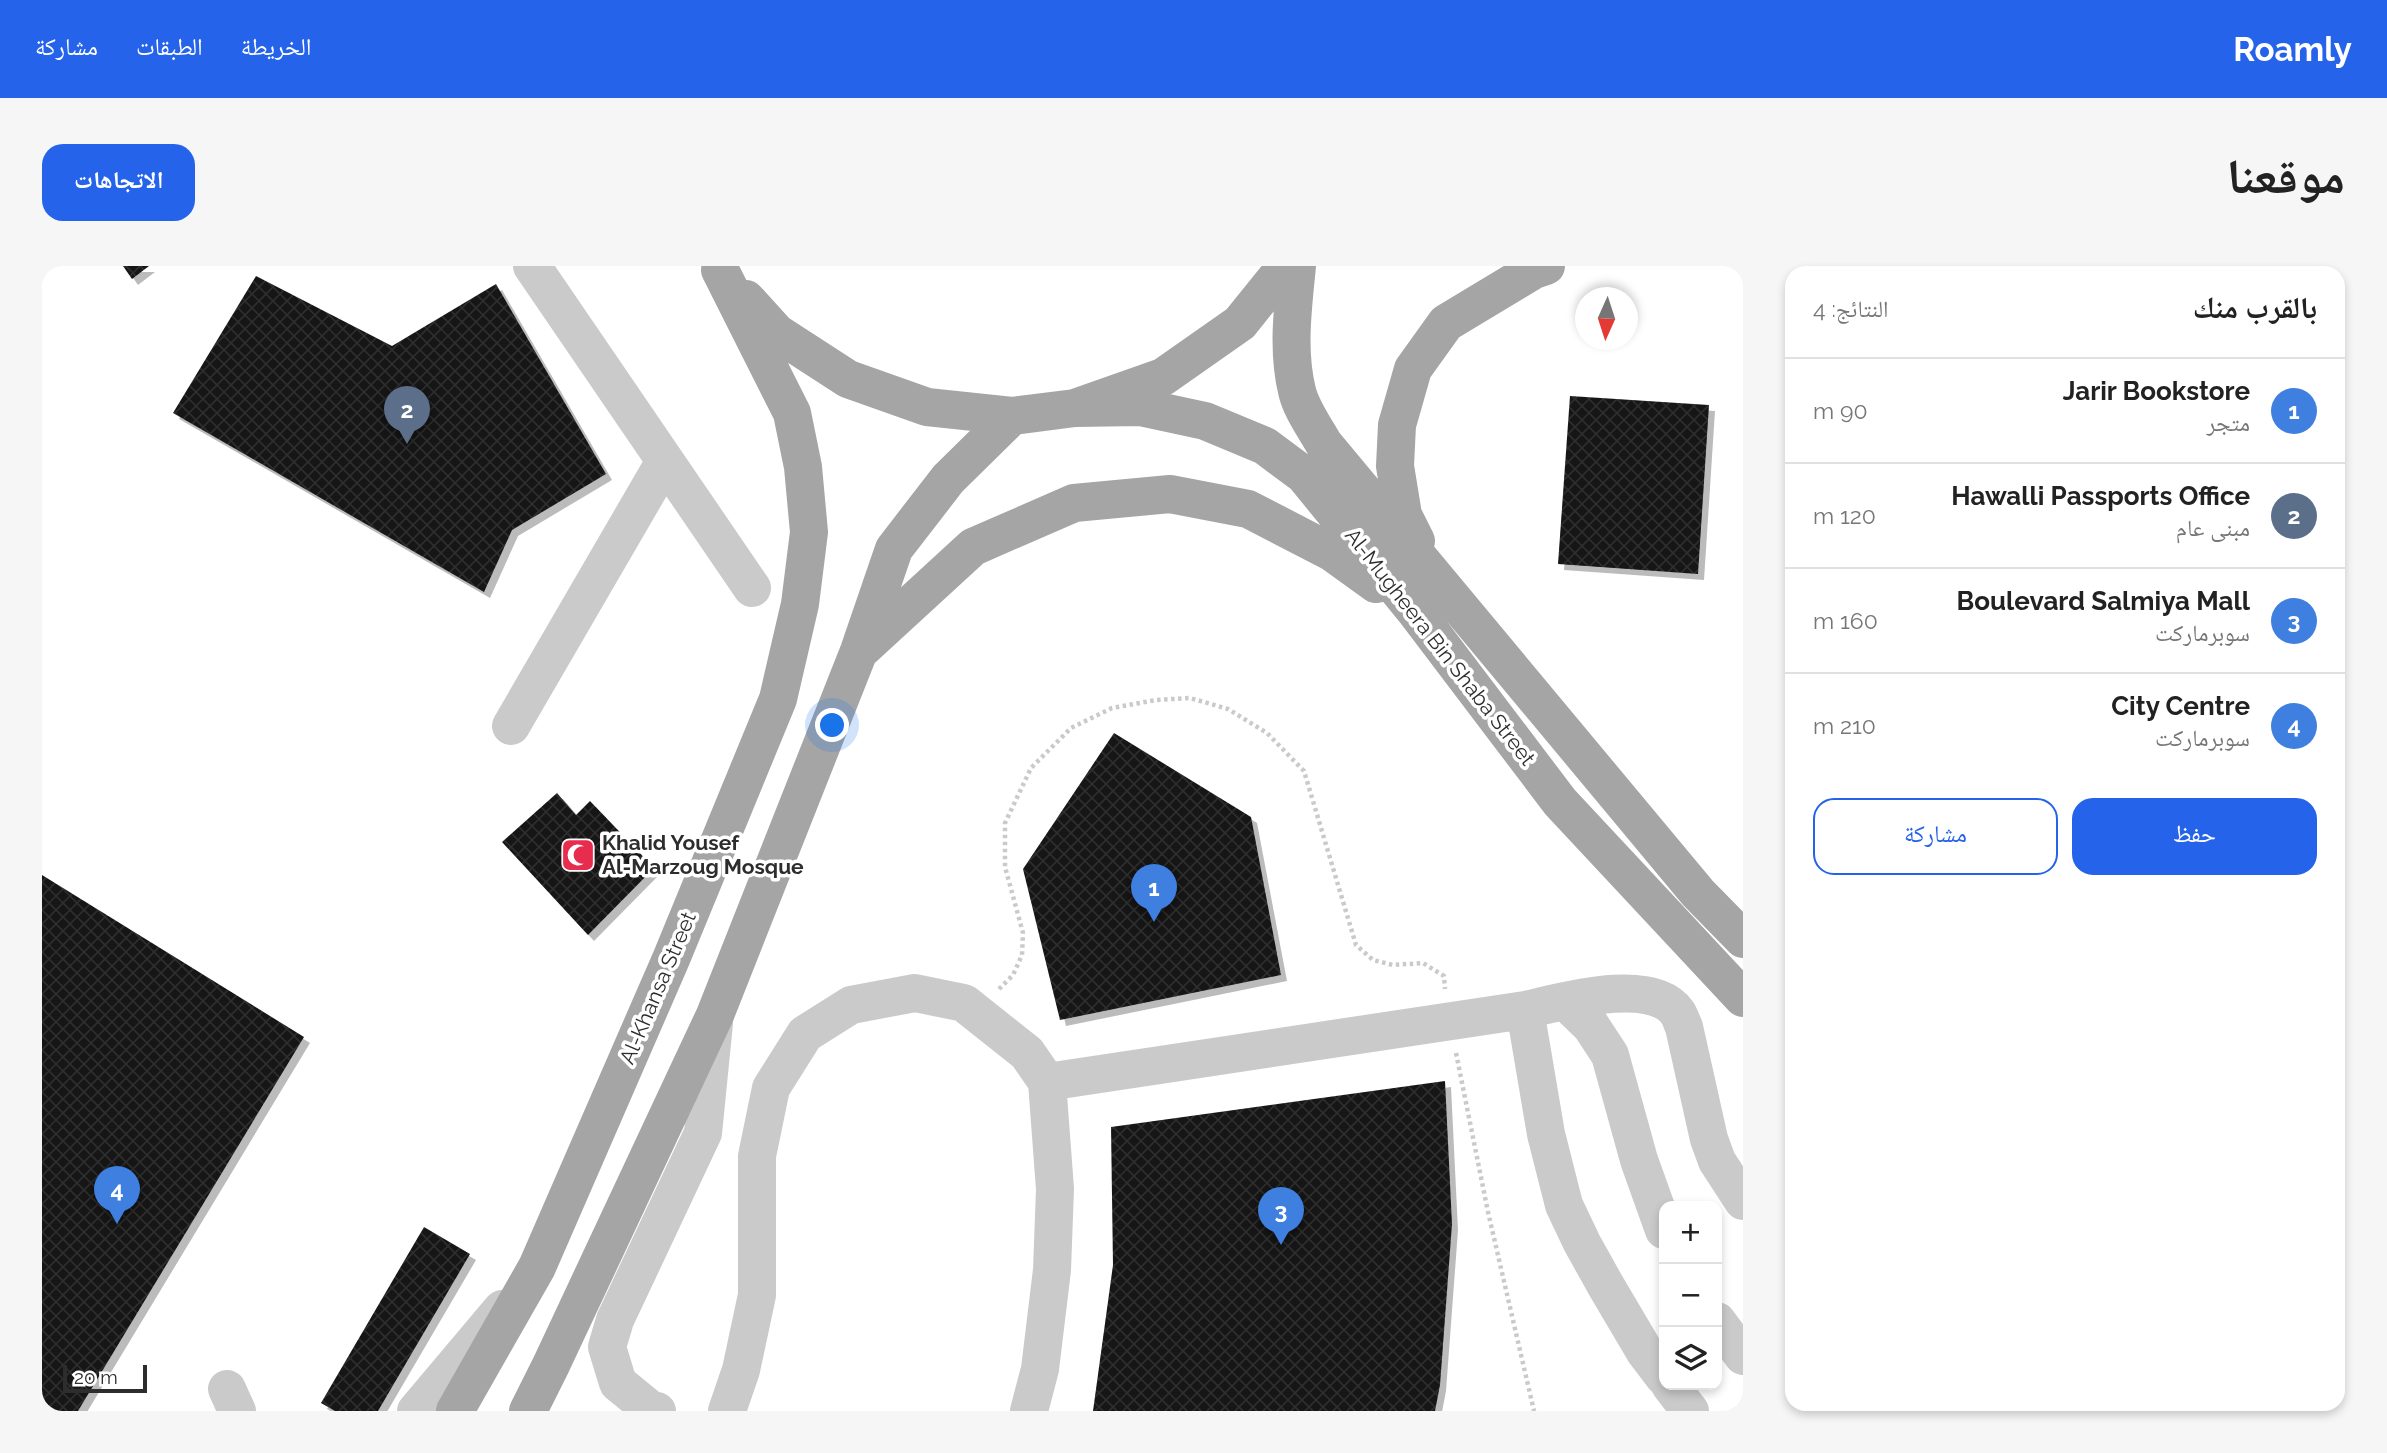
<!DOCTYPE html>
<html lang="ar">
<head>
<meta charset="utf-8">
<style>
  :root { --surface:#fff; --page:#f6f6f6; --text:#222; --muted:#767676; --line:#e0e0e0; --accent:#2563eb }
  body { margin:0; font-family:Raleway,"Noto Naskh Arabic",sans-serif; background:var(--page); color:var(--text); direction:rtl }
  .controls { position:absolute; right:21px; bottom:21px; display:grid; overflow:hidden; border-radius:14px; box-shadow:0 4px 10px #0003 }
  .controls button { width:63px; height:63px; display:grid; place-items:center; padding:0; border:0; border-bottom:2px solid var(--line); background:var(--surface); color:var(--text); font:35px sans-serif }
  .compass { position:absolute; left:1533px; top:21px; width:63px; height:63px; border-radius:50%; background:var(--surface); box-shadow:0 4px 10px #0003; rotate:183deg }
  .scale { position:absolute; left:21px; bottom:18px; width:84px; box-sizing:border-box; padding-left:7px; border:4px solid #2d2d2d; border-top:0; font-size:19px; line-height:24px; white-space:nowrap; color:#2d2d2d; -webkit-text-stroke:5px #fff; paint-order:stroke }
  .you { position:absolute; left:791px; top:460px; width:24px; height:24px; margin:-18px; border:5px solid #fff; border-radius:50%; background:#1a73e8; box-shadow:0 0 0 10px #1a73e833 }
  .badge { display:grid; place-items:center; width:46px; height:46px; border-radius:50%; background:var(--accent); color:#fff; font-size:23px; font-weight:700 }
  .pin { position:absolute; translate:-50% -58px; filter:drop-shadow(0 2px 4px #0008) }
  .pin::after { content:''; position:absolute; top:37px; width:24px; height:21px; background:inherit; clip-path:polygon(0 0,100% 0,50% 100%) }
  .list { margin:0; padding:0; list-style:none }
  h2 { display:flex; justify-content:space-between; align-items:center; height:91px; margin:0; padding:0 28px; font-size:30px }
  h2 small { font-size:23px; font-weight:400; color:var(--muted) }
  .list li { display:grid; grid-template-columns:46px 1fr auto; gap:21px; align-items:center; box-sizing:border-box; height:105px; padding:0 28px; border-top:2px solid var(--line) }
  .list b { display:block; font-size:26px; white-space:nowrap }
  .list p { margin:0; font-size:23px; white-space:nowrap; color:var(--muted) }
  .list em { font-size:23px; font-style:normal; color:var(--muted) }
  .actions { display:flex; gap:14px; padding:21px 28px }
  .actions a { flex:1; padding:16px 0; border:2px solid var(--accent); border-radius:21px; text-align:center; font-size:24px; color:var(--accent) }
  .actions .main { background:var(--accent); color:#fff }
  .icon { flex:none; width:38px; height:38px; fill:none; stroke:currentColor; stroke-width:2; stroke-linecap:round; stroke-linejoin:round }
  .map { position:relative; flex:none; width:1701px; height:1145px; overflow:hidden; direction:ltr; border-radius:21px }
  header { display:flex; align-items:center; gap:42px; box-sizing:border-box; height:98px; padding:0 35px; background:var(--accent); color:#fff }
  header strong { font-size:33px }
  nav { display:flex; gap:38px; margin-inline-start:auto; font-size:24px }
  .intro { display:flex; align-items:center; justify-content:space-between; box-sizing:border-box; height:168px; padding:0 42px }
  h1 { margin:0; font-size:49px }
  .button { padding:18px 32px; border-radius:21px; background:var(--accent); color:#fff; font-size:24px; font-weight:700 }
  main { display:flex; gap:42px; padding:0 42px }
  aside { flex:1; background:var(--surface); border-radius:21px; box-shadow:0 4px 10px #0003 }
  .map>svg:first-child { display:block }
</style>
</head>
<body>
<header>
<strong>Roamly</strong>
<nav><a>الخريطة</a><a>الطبقات</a><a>مشاركة</a></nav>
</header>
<div class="intro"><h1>موقعنا</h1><a class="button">الاتجاهات</a></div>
<main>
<aside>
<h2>بالقرب منك<small>النتائج: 4</small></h2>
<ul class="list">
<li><span class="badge" style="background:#3f7fe0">1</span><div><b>Jarir Bookstore</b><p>متجر</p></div><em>90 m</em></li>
<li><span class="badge" style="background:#5c6f8a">2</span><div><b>Hawalli Passports Office</b><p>مبنى عام</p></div><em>120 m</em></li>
<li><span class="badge" style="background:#3f7fe0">3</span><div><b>Boulevard Salmiya Mall</b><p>سوبرماركت</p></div><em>160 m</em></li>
<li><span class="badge" style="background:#3f7fe0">4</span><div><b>City Centre</b><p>سوبرماركت</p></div><em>210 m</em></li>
</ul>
<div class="actions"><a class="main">حفظ</a><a>مشاركة</a></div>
</aside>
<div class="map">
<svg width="1701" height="1145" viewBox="0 0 1701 1145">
  <defs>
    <pattern id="building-cross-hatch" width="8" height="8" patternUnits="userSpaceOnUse" patternTransform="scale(1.75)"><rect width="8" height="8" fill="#141414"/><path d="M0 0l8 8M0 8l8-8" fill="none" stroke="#2e2e2e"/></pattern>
    <filter id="shadow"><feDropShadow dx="6" dy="6" stdDeviation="0" flood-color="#0004"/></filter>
  </defs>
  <rect width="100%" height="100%" fill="#fff"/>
  <path fill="url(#building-cross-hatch)" filter="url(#shadow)" d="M81,0H107L90,13Z
    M214,10L350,80L454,18L564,208L470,264L442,326L131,147Z
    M1528,130L1667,139L1656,308L1516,298Z
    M1072,467L1209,551L1239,709L1018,754L981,603Z
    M515,527L534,549L548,535L612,602L546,669L460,576Z
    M0,609L262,771L36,1145H0Z
    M1403,815L1410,958L1398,1119L1393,1145H1051L1071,999L1069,861Z
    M382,961L428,988L336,1145H293L279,1137Z"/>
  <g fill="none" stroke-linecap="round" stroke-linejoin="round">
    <path stroke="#cacaca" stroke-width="4.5" stroke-dasharray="3.5 3.5" stroke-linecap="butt" d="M957,723L971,709L980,689L981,667L963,601V557L989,502L1029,462L1070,442L1114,434L1148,432L1186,443L1225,467L1262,505L1314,679L1331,694L1351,699L1381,697L1402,710L1403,723
      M1414,787L1446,946L1492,1145"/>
    <path stroke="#cacaca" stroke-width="38" d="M490,0L710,322
      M469,460L623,195
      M1523,735L1549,760L1568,789L1597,894L1622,964
      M1483,744L1504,868L1522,939L1540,977L1564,1020L1603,1086L1622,1111
      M1005,816L1483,744C1519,736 1609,710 1635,746C1638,750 1640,757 1642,761L1667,873L1675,895L1701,935
      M1675,1055L1701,1090
      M1628,1119L1648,1145
      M185,1123L195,1145
      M374,1145L460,1043
      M615,1145L609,1144L576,1117L565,1081L573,1054L661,867L672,757
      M685,1145L699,1104L715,1029V890L729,822L763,768L809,739L873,727L922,737L985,787L1005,816L1013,923L1010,1004L998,1103L987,1145"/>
    <path stroke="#a5a5a5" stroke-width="38" d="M1255,0C1251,41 1245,84 1255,125C1259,143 1273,162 1282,178L1656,627L1701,673
      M704,33L735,67L806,113L885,141L970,150L1033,142L1121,111L1198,57L1244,0
      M1033,142L1098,141L1163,155L1223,180L1262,209L1374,346L1518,536L1701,732
      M1374,275L1361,249L1353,200L1355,159L1371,103L1404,57L1492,4L1504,0
      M821,382L931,281L1032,237L1128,228L1206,243L1291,287L1334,318
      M413,1145L495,1001L629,693L736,433L758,338L767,266L761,201L750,147L678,4
      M486,1145L509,1099L673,749L817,385L852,283L906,213L970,150"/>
  </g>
  <defs>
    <g id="mosque-square" transform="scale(1.75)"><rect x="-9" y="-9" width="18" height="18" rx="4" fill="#e82c4d" stroke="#fff"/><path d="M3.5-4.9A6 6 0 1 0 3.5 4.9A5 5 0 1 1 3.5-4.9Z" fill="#fff"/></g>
  </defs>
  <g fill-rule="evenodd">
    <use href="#mosque-square" x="536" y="589"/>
  </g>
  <g text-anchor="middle" stroke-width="7" stroke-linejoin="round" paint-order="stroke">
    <g font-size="21" fill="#2d2d2d" stroke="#fff">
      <text transform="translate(1398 381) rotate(52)" y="7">Al-Mugheera Bin Shaba Street</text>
      <text transform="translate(616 722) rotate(-67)" y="7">Al-Khansa Street</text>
    </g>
    <g font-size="21" font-weight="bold" fill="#2d2d2d" stroke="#fff" text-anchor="start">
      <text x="560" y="584">Khalid Yousef<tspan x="560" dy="24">Al-Marzoug Mosque</tspan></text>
    </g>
  </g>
</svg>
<div class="controls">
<button>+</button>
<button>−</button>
<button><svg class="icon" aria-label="layers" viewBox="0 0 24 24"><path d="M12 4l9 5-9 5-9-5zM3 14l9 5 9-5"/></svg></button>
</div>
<svg class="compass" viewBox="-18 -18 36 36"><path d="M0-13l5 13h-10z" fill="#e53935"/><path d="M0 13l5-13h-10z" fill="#767676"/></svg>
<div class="scale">20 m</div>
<div class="you"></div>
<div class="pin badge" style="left:1112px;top:656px;background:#3f7fe0">1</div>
<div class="pin badge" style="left:365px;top:178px;background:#5c6f8a">2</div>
<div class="pin badge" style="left:1239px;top:979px;background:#3f7fe0">3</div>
<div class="pin badge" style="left:75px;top:958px;background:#3f7fe0">4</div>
</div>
</main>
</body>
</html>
